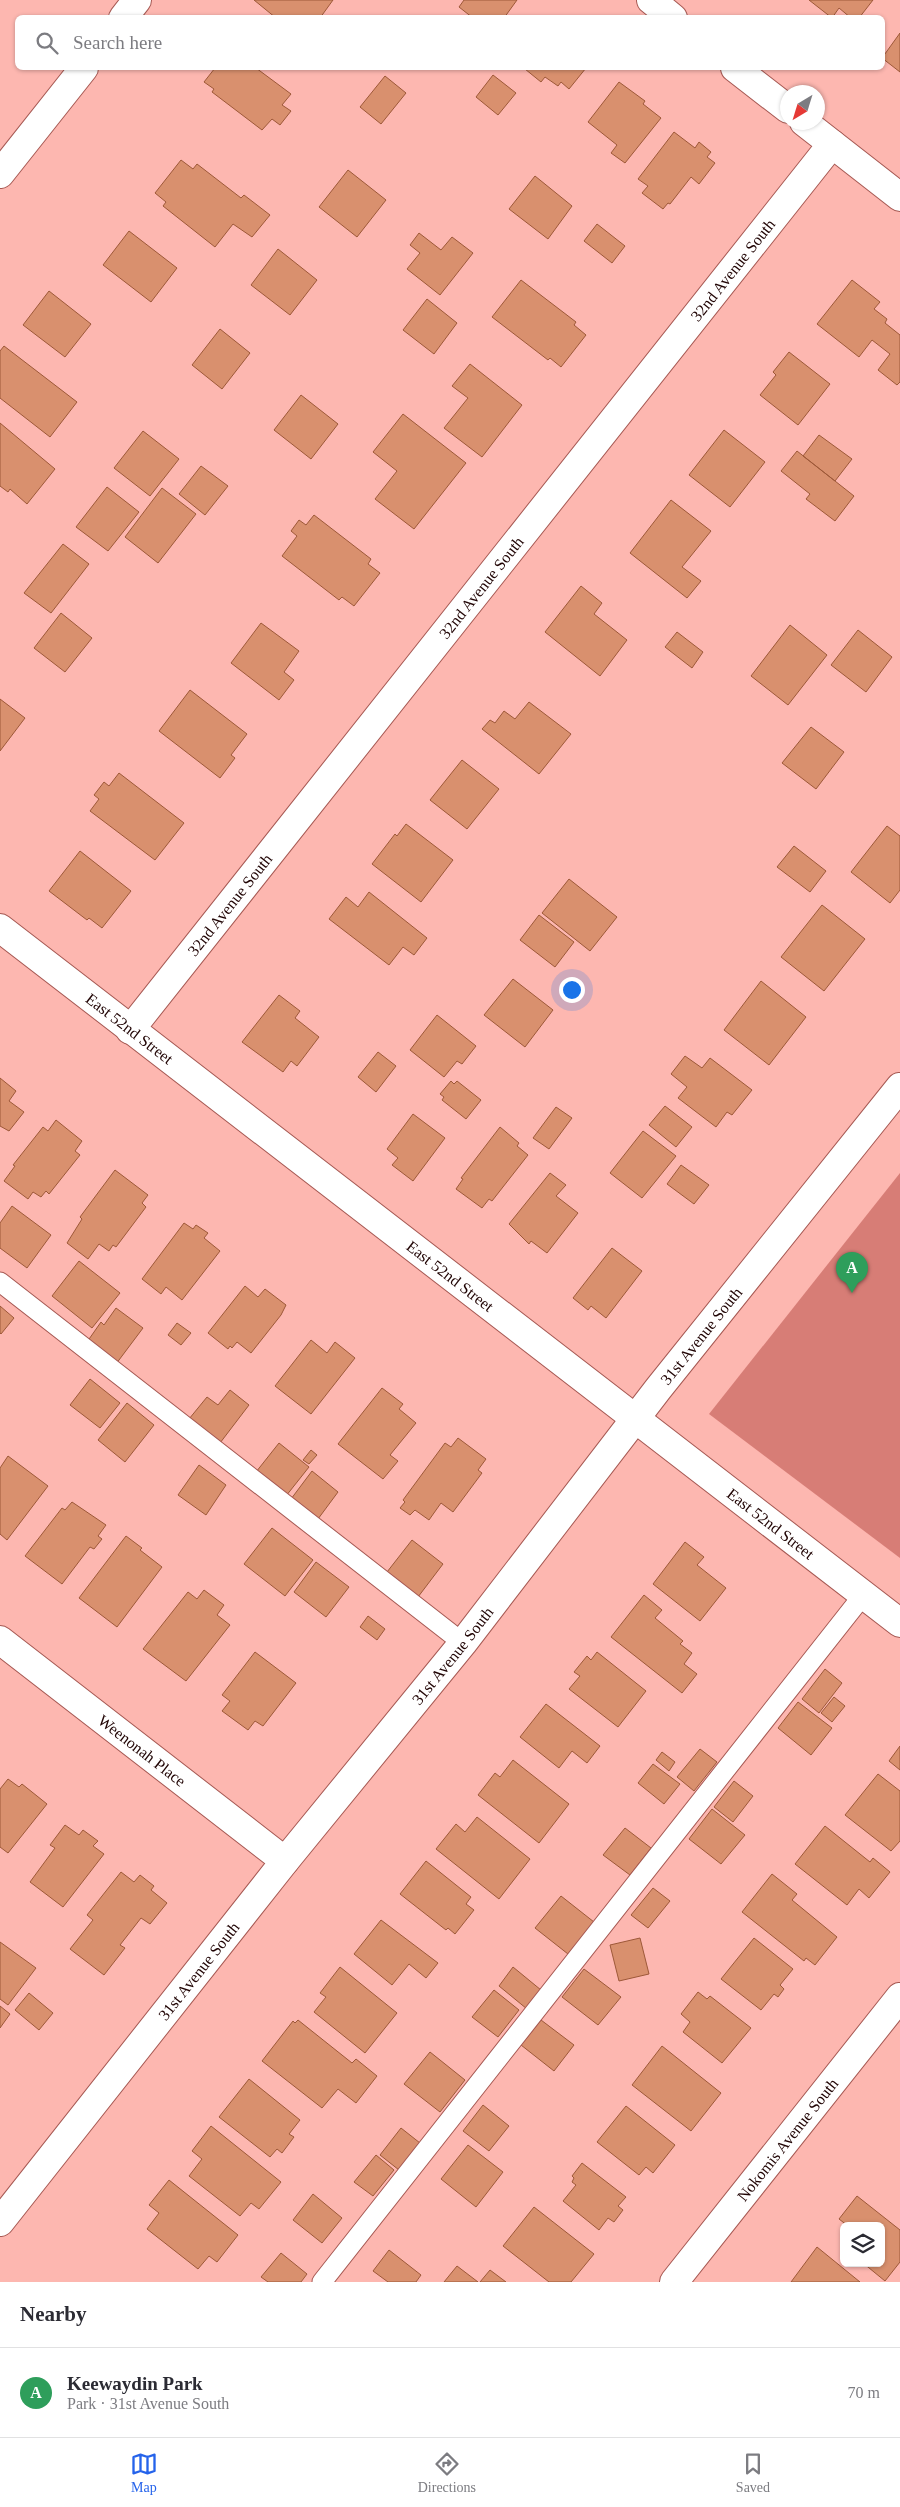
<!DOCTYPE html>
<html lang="en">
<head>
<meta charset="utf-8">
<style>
  :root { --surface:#fff; --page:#f2f2f3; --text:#2b2b33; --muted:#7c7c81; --line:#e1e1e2; --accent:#2563eb }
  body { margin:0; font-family:"Times New Roman",serif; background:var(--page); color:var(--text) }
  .controls { position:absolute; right:15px; bottom:15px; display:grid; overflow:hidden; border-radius:8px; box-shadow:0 1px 4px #0004 }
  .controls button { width:45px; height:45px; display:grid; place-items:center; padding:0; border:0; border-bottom:1px solid var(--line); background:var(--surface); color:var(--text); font:25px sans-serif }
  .compass { position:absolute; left:780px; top:85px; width:45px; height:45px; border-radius:50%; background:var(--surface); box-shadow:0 1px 4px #0004; rotate:218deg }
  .you { position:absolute; left:571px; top:989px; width:18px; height:18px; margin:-12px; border:4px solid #fff; border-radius:50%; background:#1a73e8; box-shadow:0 0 0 8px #1a73e833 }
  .badge { display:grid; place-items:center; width:32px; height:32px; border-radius:50%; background:var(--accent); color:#fff; font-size:16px; font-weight:700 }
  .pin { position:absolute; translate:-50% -41px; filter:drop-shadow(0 1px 2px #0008) }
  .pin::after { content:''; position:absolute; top:26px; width:18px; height:15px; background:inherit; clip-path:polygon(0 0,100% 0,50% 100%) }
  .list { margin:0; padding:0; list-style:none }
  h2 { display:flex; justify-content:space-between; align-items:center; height:65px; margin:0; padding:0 20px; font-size:21px }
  h2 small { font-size:16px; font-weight:400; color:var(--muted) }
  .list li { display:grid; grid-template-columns:32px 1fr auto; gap:15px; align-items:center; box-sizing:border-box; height:90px; padding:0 20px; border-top:1px solid var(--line) }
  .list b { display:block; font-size:19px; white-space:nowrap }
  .list p { margin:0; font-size:16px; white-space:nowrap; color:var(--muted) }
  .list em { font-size:16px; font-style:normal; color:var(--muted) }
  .icon { flex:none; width:28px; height:28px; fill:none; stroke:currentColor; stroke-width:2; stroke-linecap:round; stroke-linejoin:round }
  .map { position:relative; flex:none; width:900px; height:2282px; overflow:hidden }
  .search { position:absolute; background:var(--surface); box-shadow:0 1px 4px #0004; left:15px; right:15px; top:15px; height:55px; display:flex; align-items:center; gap:12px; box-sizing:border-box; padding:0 18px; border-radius:8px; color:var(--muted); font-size:19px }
  .sheet { height:155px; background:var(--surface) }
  nav { display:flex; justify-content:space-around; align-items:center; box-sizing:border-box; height:70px; border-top:1px solid var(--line); background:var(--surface); font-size:14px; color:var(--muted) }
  nav a { display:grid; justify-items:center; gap:2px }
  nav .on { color:var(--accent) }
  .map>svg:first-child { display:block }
</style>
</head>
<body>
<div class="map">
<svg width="900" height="2282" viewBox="0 0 900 2282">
  <rect width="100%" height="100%" fill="#fdb7b0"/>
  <path fill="#d77d76" d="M900,1173V1558L709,1414Z"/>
  <path fill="#d9906e" stroke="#9d5838" d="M254,0H333L320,18H276Z
    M464,0H517L504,18H473L459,7Z
    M809,0H873L859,18H851L839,8L832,18Z
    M900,33V72L882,58Z
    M215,68H256L291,94L282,105L291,111L280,125L272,119L262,130L212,92L214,89L204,82Z
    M527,68H586L569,89L561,82L558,86L545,77L541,82L525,69Z
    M493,75L516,93L498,115L476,97Z
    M385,76L406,93L381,124L360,107Z
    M619,82L645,101L643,104L661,118L625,163L611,153L617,145L588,122Z
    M674,132L695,148L699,142L711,152L707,157L715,163L699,184L691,177L670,204L668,203L663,209L642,193L648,186L638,179Z
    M181,160L193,169L197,164L241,198L244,195L270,215L252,237L233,224L215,247L163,206L166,202L155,193Z
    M348,170L386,200L357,237L319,207Z
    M535,176L572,206L548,239L509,209Z
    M597,224L625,246L612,263L584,241Z
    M129,231L177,268L151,302L103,265Z
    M419,233L441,250L452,237L473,253L440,295L407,269L420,253L410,245Z
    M278,249L317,280L290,315L251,285Z
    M521,280L576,322L574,325L586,335L561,367L550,358L548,360L492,317Z
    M852,280L880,302L874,309L887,319L885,323L900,335V382L897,385L878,370L890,354L872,340L859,357L817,324Z
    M49,291L91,324L65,357L23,325Z
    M427,299L457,323L434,354L403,330Z
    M220,329L250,353L222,389L192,365Z
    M4,346L77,402L50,437L0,398V351Z
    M789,352L830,384L798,425L760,395L776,375L773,372Z
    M470,364L522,405L482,457L444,428L468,398L452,386Z
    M301,395L338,424L311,459L274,430Z
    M403,414L466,463L414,529L375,499L397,471L373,452Z
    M0,423L55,469L27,504L10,489L8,492L0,486Z
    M724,430L765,462L730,507L689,475Z
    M143,431L179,459L150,496L114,468Z
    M819,435L852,459L835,481L803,456Z
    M797,451L854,496L835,521L806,499L810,494L781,471Z
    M201,466L228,486L205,515L179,494Z
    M107,487L139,512L108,551L76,527Z
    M162,488L196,514L158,563L125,537Z
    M671,500L711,531L682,567L701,581L687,598L630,553Z
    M314,515L371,559L368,564L380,573L354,606L342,597L339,600L282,556L297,536L291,531L299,520L306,525Z
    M63,544L89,564L51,613L24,593Z
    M581,586L602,603L594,614L627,640L600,676L545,632Z
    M61,613L92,638L65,672L34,648Z
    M261,623L299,651L284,672L294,680L279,700L231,663Z
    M790,625L827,655L788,705L751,676Z
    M858,630L892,657L866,692L831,665Z
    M677,632L703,652L692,668L665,647Z
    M190,690L247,734L231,755L235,758L220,778L159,731Z
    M0,699L25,718L0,751Z
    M529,702L571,734L539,774L482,729L490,720L495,723L504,711L515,719Z
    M811,727L844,752L816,789L782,763Z
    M462,760L499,789L467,829L430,800Z
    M119,773L184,823L155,860L90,811L99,799L94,795L104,782L109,786Z
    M406,824L453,860L421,902L372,864L395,834L397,836Z
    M887,826L900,836V890L890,903L851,872Z
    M794,846L826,871L810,892L777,867Z
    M80,851L131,891L102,928L89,918L87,920L49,891Z
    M569,879L617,917L590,951L542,913Z
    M369,892L427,938L414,955L403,947L389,965L329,919L346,897L358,907Z
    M822,905L865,939L824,991L781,957Z
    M539,915L574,942L555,967L520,940Z
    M513,979L553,1010L525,1047L484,1015Z
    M761,981L806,1017L769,1065L724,1030Z
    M279,995L300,1011L295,1018L319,1037L297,1066L291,1061L283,1072L242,1042Z
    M437,1015L476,1046L462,1064L457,1061L444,1077L410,1050Z
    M378,1052L396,1066L376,1092L358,1077Z
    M685,1056L702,1068L710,1058L752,1090L732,1115L727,1112L716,1127L678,1098L687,1087L671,1074Z
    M0,1078L16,1091L9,1101L24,1112L9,1131L0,1126Z
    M451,1081L454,1084L457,1081L481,1100L466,1119L442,1100L444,1097L440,1094Z
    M665,1106L692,1127L676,1147L649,1125Z
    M556,1107L572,1118L549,1149L533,1138Z
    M413,1114L445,1138L413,1181L392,1165L398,1158L387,1149Z
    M56,1120L82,1141L75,1151L80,1155L49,1194L46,1191L41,1197L33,1192L28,1199L4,1181L15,1166L13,1165L43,1127L48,1131Z
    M500,1127L519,1143L517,1146L528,1155L492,1201L489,1199L482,1208L456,1189L463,1179L461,1178Z
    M643,1131L676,1156L642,1198L610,1173Z
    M681,1165L709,1185L694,1204L667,1184Z
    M115,1170L148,1195L142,1203L146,1207L116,1247L113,1245L109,1251L99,1244L88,1259L67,1243L82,1219L80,1217Z
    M550,1173L566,1185L556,1196L578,1213L547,1253L531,1241L529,1244L509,1224Z
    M12,1206L51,1235L27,1268L0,1248V1223Z
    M184,1223L193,1229L196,1225L208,1233L204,1238L220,1251L182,1300L166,1287L161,1294L142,1279Z
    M612,1248L642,1271L606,1318L591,1306L588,1310L573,1298Z
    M79,1261L120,1293L92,1328L52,1296Z
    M245,1286L258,1297L265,1289L286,1305L281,1315L251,1353L237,1342L232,1348L230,1346L228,1349L208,1333Z
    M0,1306L14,1318L1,1334L0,1333Z
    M116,1308L143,1328L116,1364L87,1342L101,1322L104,1325Z
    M177,1323L191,1333L181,1345L168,1335Z
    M311,1340L327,1353L335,1342L355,1358L311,1414L275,1386Z
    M90,1379L120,1403L100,1428L70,1405Z
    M382,1388L403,1404L399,1409L416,1423L390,1455L398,1461L383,1479L338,1444Z
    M230,1390L249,1405L220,1443L189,1419L207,1397L218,1405Z
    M127,1403L154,1425L125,1462L98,1440Z
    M458,1438L486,1459L478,1470L482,1473L453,1512L441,1503L429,1520L415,1510L410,1515L400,1508L405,1502L403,1500L445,1443L451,1447Z
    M279,1443L309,1467L286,1496L256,1472Z
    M311,1450L317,1455L309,1464L303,1460Z
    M8,1456L48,1486L7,1540L0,1534V1468Z
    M199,1465L226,1485L206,1515L178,1495Z
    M312,1471L338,1492L318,1519L291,1499Z
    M72,1502L106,1525L98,1536L102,1539L94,1549L90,1547L62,1584L25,1556L62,1508L65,1510Z
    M272,1528L313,1560L285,1596L244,1564Z
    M126,1536L142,1548L140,1550L162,1567L117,1627L79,1598Z
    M412,1540L443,1564L418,1597L387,1572Z
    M685,1542L704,1557L697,1565L726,1588L700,1621L653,1584Z
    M316,1562L349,1587L326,1617L294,1592Z
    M204,1590L224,1605L217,1615L230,1625L186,1681L143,1649L188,1592L197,1599Z
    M644,1595L662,1610L655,1618L683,1641L680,1644L692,1653L684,1664L697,1674L682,1693L611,1637Z
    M368,1616L385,1629L377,1640L360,1627Z
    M255,1652L296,1683L263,1726L255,1721L248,1730L222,1711L230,1701L222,1695Z
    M597,1652L646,1691L618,1727L569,1689L580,1676L574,1672L587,1656L591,1660Z
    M825,1669L842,1683L819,1713L802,1699Z
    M834,1697L845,1706L832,1722L821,1713Z
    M798,1702L832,1728L811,1755L778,1728Z
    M546,1704L600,1746L587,1763L572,1751L559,1768L520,1737Z
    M900,1746V1770L889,1761Z
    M700,1749L717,1762L694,1791L677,1777Z
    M662,1752L675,1762L669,1771L656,1760Z
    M513,1760L569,1804L539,1843L478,1795L495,1773L500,1777Z
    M653,1764L680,1784L664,1804L638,1783Z
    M878,1774L900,1791V1841L891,1851L845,1815Z
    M8,1779L19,1787L22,1784L47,1804L8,1853L0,1847V1789Z
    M734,1781L753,1796L733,1822L714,1807Z
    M712,1809L745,1835L721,1864L689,1839Z
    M477,1817L530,1859L499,1899L436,1849L456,1824L465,1832Z
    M65,1825L79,1835L83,1830L98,1841L93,1846L104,1854L63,1907L30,1882L55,1848L50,1845Z
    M825,1826L870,1862L873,1858L890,1872L869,1898L859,1889L847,1905L795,1864Z
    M625,1828L651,1848L630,1875L603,1855Z
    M426,1861L471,1897L466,1904L474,1910L455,1934L448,1928L446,1930L400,1894Z
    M121,1872L134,1882L140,1875L154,1886L151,1890L167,1903L150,1924L141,1918L120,1945L125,1948L104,1975L70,1949L93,1920L87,1915Z
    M772,1874L797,1894L792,1900L837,1937L815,1965L806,1958L804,1961L742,1912Z
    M653,1888L670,1901L648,1928L631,1915Z
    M561,1896L594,1922L568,1954L535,1928Z
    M381,1920L438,1963L426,1978L409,1964L392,1985L354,1954Z
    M640,1938L649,1974L619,1981L610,1945Z
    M754,1938L793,1969L780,1985L784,1989L778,1997L774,1994L761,2010L721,1979Z
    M0,1942L36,1968L8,2005L0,1999Z
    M340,1967L397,2013L365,2053L314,2012L326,1997L320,1993Z
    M513,1967L541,1990L527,2009L499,1986Z
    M584,1969L621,1997L598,2025L562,1997Z
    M494,1990L519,2010L498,2037L472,2017Z
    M698,1992L707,1999L710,1996L751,2028L722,2063L683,2032L690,2022L681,2014Z
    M29,1993L53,2013L39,2030L15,2010Z
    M0,2006L10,2014L0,2028Z
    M298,2020L352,2063L356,2059L377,2076L356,2103L338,2089L322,2108L262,2061L293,2021L295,2023Z
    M541,2020L574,2045L554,2071L521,2045Z
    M662,2046L721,2093L691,2131L632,2085Z
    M430,2052L465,2080L440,2112L404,2084Z
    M249,2079L300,2120L289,2134L294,2137L282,2153L277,2149L270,2157L219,2117Z
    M483,2105L509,2126L489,2151L463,2131Z
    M626,2106L675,2145L653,2173L646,2167L639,2175L597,2142Z
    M211,2126L281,2182L259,2209L251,2203L240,2216L189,2176L202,2159L192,2151Z
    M401,2128L420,2143L399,2170L380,2155Z
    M468,2145L503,2172L476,2207L441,2179Z
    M376,2155L394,2170L373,2196L354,2182Z
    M582,2163L626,2197L618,2206L623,2210L614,2222L608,2218L599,2230L563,2201L576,2185L572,2182L574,2178L572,2176Z
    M169,2180L238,2235L217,2262L209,2256L198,2269L147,2229L159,2213L149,2205Z
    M313,2194L342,2218L322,2243L293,2220Z
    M857,2196L900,2230V2262L885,2281L863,2263H881V2226H848L839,2219Z
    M534,2207L594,2254L571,2282H549L503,2246Z
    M817,2247L860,2282H791Z
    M389,2250L421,2275L416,2282H388L373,2271Z
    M281,2253L307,2274L301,2282H268L261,2277Z
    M457,2266L478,2282H444Z
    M490,2270L506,2282H480Z"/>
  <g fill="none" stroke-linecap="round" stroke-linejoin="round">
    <g stroke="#a65953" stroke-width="21">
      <path id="service" d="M0,1282L463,1643
        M322,2282L864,1594"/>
    </g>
    <g stroke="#a65953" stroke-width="30">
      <g id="minor">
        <path d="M651,0L673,18"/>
        <path d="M123,18L137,0"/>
        <path d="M735,68L788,109"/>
        <path d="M804,122L900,197"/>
        <path d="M0,174L84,68"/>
        <path id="s1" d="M0,928L900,1623"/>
        <path id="s2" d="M130,1030L832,144"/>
        <path id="s3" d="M0,1640L285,1861"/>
        <path id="s4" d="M0,2222L285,1861L463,1643L658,1389L900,1087"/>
        <path id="s5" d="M674,2282L900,1997"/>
      </g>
    </g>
    <use href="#service" stroke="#fff" stroke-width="19"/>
    <use href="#minor" stroke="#fff" stroke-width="28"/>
  </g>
  <g text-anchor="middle" stroke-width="4" stroke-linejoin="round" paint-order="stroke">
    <g font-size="16" fill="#200404" stroke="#fae7e5">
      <text dy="6" stroke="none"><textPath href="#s2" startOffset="970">32nd Avenue South</textPath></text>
      <text dy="6" stroke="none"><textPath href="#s2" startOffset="565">32nd Avenue South</textPath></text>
      <text dy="6" stroke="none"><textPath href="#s2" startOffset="160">32nd Avenue South</textPath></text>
      <text dy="6" stroke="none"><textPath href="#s1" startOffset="164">East 52nd Street</textPath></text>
      <text dy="6" stroke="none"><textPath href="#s1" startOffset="569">East 52nd Street</textPath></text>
      <text dy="6" stroke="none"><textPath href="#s4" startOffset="1130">31st Avenue South</textPath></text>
      <text dy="6" stroke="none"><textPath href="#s1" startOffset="974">East 52nd Street</textPath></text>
      <text dy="6" stroke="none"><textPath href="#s4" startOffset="725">31st Avenue South</textPath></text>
      <text dy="6" stroke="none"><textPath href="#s3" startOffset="180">Weenonah Place</textPath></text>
      <text dy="6" stroke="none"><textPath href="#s4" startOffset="320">31st Avenue South</textPath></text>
      <text dy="6" stroke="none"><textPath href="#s5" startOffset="182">Nokomis Avenue South</textPath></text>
    </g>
  </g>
</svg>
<div class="controls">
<button><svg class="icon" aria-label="layers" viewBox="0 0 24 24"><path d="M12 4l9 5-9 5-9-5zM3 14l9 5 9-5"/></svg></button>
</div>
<svg class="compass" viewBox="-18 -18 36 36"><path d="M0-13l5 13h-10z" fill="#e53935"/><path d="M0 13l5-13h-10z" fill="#7c7c81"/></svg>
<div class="you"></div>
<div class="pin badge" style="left:852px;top:1293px;background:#2e9e5b">A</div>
<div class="search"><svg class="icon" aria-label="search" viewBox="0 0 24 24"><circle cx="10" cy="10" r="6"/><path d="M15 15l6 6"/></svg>Search here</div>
</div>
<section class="sheet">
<h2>Nearby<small></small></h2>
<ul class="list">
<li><span class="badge" style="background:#2e9e5b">A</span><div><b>Keewaydin Park</b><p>Park · 31st Avenue South</p></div><em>70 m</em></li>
</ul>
</section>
<nav>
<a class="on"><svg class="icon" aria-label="map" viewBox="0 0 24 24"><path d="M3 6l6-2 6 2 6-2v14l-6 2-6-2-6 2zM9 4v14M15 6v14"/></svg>Map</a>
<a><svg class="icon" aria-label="directions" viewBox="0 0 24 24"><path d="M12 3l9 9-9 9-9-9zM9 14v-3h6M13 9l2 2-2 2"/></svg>Directions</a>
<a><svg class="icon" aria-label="saved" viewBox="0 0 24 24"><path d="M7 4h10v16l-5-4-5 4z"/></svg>Saved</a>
</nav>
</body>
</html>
